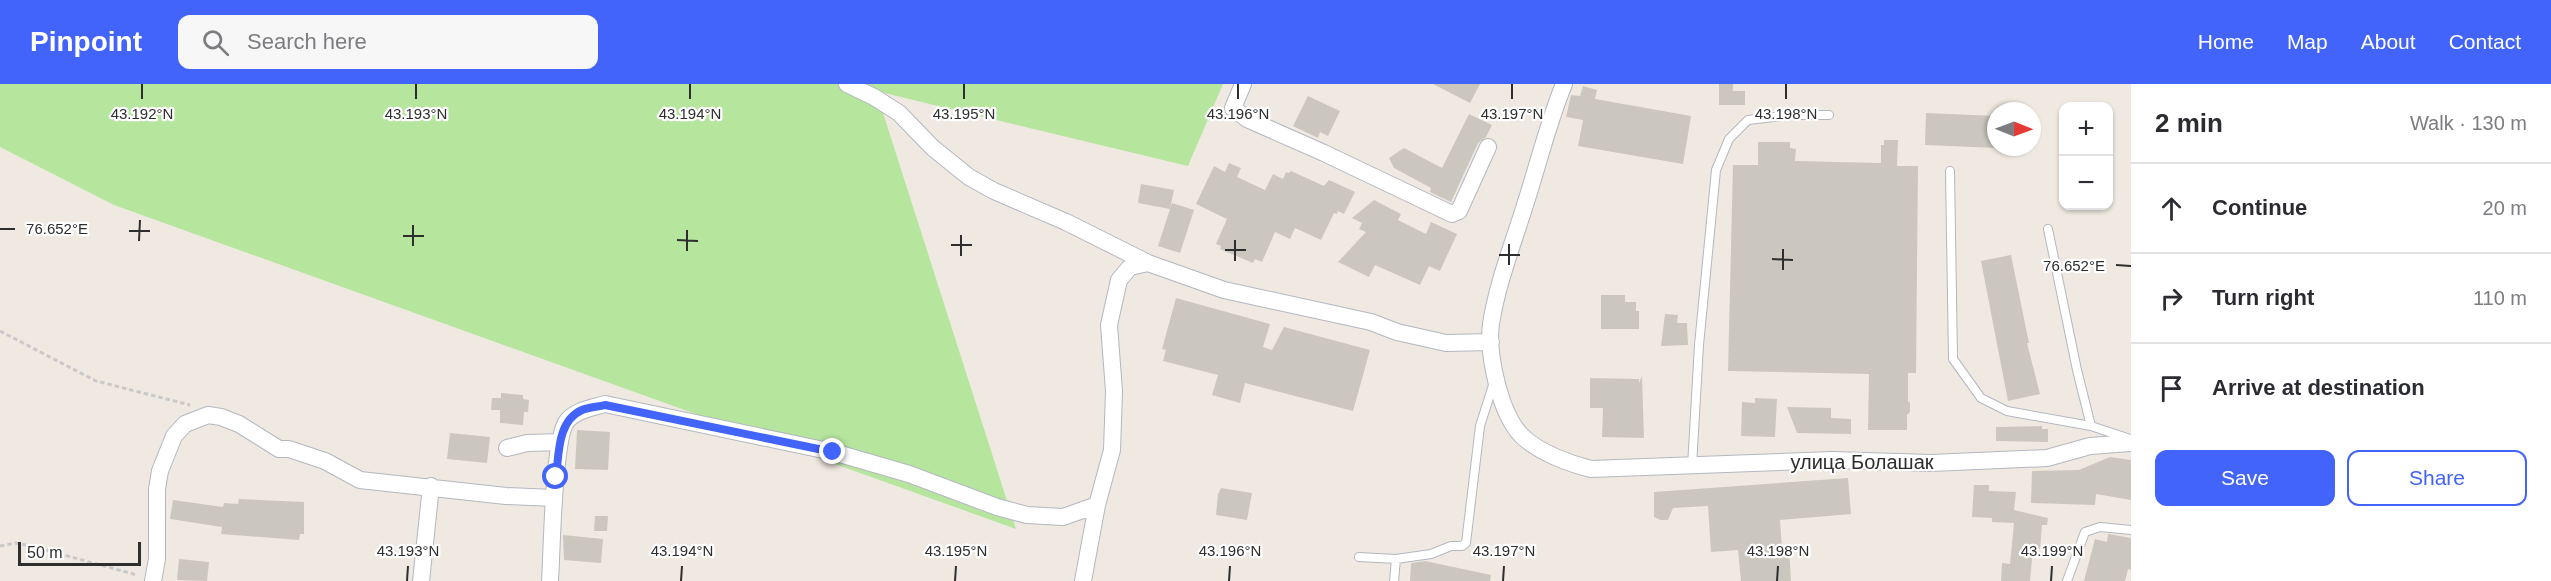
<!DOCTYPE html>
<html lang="en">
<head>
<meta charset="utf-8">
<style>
  :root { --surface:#fff; --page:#f7f7f7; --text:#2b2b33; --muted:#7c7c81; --line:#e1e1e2; --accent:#4264fb }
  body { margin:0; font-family:Helvetica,sans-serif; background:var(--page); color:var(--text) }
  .controls { position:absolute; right:18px; top:18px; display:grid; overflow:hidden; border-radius:12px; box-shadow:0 2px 4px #0004 }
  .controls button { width:54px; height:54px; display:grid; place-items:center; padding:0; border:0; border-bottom:2px solid var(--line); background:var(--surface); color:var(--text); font:30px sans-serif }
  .compass { position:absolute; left:1987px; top:18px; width:54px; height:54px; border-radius:50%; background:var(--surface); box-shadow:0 2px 4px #0004; rotate:91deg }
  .scale { position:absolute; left:18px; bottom:15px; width:123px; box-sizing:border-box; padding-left:6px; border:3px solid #2e2e2e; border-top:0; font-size:16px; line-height:21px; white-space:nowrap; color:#2e2e2e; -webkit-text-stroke:4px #fff; paint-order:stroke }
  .stop { position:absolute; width:18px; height:18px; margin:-14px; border:4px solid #4264fb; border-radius:50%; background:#fff }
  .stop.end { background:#4264fb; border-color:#fff; box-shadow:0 2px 6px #0008 }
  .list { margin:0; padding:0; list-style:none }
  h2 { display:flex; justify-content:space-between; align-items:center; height:78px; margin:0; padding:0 24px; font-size:26px }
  h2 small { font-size:20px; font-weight:400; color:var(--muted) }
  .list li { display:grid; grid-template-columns:39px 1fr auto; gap:18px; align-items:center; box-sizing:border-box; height:90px; padding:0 24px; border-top:2px solid var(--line) }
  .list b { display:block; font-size:22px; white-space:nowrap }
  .list em { font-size:20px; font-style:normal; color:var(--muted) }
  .actions { display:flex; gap:12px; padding:18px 24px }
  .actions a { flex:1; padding:14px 0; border:2px solid var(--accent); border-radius:12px; text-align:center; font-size:21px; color:var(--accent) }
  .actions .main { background:var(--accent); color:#fff }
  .icon { flex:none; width:33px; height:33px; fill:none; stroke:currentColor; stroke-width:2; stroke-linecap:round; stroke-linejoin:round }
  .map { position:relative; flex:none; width:2131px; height:497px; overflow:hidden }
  header { display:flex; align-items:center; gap:36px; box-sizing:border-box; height:84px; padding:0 30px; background:var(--accent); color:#fff }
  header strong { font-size:28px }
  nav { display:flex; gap:33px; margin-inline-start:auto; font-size:21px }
  .search { width:420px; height:54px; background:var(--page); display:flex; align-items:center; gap:15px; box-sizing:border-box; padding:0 21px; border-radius:12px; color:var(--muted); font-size:22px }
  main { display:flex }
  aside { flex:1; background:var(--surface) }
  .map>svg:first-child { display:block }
</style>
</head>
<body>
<header>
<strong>Pinpoint</strong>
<div class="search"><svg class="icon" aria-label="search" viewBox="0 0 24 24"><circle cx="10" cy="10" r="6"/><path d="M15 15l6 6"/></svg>Search here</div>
<nav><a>Home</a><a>Map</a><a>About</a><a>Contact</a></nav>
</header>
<main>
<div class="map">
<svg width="2131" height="497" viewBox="0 0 2131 497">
  <rect width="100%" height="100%" fill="#efe9e1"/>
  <path fill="#b6e59e" d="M0,0H1223L1188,82L876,7L1016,445L114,121L0,63Z"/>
  <path fill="#cbc7bf" d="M1433,0H1480L1470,19Z
    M1719,0H1733V7H1745V21H1719Z
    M1583,2L1597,6L1595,15L1691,32L1683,80L1578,62L1583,36L1566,33L1571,11L1580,12Z
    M1308,12L1340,27L1328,52L1320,48L1318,54L1293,42Z
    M1926,29L1996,32V64L1925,61Z
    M1469,30L1492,41L1486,53L1478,59L1451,118L1430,108L1431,104L1394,84L1389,74L1404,64L1442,84Z
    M1884,56H1898L1897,82H1918L1916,289H1908V317L1910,319V328L1907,331V346H1868L1869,290L1728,287L1733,81H1758V58H1790V64L1796,65L1795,77L1881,79V61H1884Z
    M1229,79L1241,84L1237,93L1265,106L1273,90L1283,95L1286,88L1289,89L1291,87L1324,102L1329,96L1355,108L1344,130L1338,127L1337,130L1334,129L1321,156L1295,144L1290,155L1275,148L1262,178L1255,175L1253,179L1220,165L1221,162L1216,160L1227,135L1196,120L1214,82L1225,88Z
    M1141,100L1174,106L1170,125L1138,119Z
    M1374,116L1401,130L1398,136L1426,150L1431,138L1457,150L1440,187L1429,182L1420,201L1375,181L1369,193L1338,178L1366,148L1359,145L1362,139L1352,134Z
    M1172,119L1194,126L1180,169L1158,162Z
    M2011,171L2029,259H2027L2040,310L2008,317L1981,177Z
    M1601,211H1625V218H1636V227H1639V245H1601Z
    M1176,214L1270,240L1263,263L1272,266L1284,243L1370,266L1353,327L1245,299L1240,319L1212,311L1218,291L1163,277L1166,266L1162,265Z
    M1665,230L1678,231L1677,239H1687L1688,261L1661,262Z
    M1642,292L1644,354L1602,353L1603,324H1590V294L1639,295V299Z
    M501,309L523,311V315L529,316L528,328H524L523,341L500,339V326H491L492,314H501Z
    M1755,314L1777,315L1775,353L1741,352L1742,318L1755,319Z
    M1787,323L1831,324V334L1851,335V350L1797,349Z
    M2042,342V345H2048V358L1996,357V343Z
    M577,346L610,348L608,386L575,385Z
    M450,349L490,353L487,379L447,375Z
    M2110,373L2131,376V416L2096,410L2095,421L2031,419L2032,387L2079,386Z
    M1848,394L1851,430L1780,436L1782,465L1789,464L1791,497H1741L1738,466L1711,468L1708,422L1673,424L1668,436H1661L1654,433V408Z
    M1974,401H1989V407L2016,408L2014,426L2048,434L2047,441H2042L2040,465L2033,464L2030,497H2001L2002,479L2010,480L2014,439L1992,438V434L1972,433Z
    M1221,404L1252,409L1247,436L1216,431L1218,410Z
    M239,415L304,418V450H300L299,456L221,450L222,443L170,435L173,416L223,423L224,419L238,420Z
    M595,432H608L607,447H594Z
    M2108,450L2131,454V486L2128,485L2125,497H2084L2095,455L2107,458Z
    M563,451L603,455L601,479L564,476Z
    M179,475L209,478L207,497L177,496Z
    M1425,477L1491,491L1490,497H1410L1411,479Z"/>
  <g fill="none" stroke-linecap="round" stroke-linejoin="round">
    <g stroke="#b4b7c1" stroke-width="10">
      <path id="service" d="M1950,87L1953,275L1981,314L2007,327L2091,342L2130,355
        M2048,145L2077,286L2091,342
        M1692,382L1699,261L1716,86L1729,55L1748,36L1791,31H1829
        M1359,473L1396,475L1431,470L1451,462H1462L1466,459L1480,342L1494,298
        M1394,497L1396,475
        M2067,497L2085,448L2100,443L2131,446"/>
    </g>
    <g stroke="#b4b7c1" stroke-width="18">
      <path id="minor" d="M847,0L874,13L899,29L933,64L969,93L994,107L1066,138L1148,179L1224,206L1371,238L1397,248L1446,259L1491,258
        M1243,0L1233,24L1247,35L1324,69L1452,130L1459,127L1488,63
        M1564,0C1548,39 1538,81 1525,121C1513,160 1497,200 1491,240C1487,270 1500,330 1522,352C1538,368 1570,380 1591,385L1832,376L1931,379L2047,374L2090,362L2131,359
        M507,364L527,359L560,358
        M153,497L157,475V405L160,387L174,352L185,340L208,331L221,333L239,340L279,365H289L325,377L360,396L506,412L554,414
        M421,497L431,402
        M550,497C552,469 553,354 567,337C576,326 592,324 605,320L833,368L909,390L997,423L1027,431L1063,433L1097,421
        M1083,497L1097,421L1112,366L1114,307L1109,241L1119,196L1130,183L1148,179"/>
    </g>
    <path stroke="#c9c9c9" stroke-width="3" stroke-dasharray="4.5 3" stroke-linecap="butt" d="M0,247L96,297L190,321
      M0,462L16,459L31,462L137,491"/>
    <use href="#service" stroke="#fff" stroke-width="8"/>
    <use href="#minor" stroke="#fff" stroke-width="16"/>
  </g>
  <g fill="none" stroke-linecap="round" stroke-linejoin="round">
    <path stroke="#4264fb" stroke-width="8" d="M556,393C559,371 557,337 582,326C589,323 598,323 605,321L833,368"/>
  </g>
  <path fill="none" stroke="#2e2e2e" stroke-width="2" d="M142,15V0M416,15V0M690,15V0M964,15V0M1238,15V0M1512,15V0M1786,15V0M0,145H15M129,147H150M403,152H424M677,156L698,157M139,157L140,136M951,161H972M413,162V141M1225,166H1246M687,167V146M1499,171H1520M961,172V151M1772,175L1793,176M1235,177V156M1509,181V160M2116,181L2131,182M1783,186V165M407,497L408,482M681,497L682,482M955,497L956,482M1229,497L1230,482M1503,497L1504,482M1777,497L1778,482M2051,497L2052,482"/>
  <g text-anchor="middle" stroke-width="4.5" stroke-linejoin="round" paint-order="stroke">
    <g font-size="20" fill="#2e2e2e" stroke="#fff">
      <text x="1862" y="385">улица Болашак</text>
    </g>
  </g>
  <g font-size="15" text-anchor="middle" fill="#2e2e2e" stroke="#fff" stroke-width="4.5" stroke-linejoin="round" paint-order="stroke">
    <text x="142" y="35">43.192°N</text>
    <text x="416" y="35">43.193°N</text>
    <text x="690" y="35">43.194°N</text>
    <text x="964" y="35">43.195°N</text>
    <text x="1238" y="35">43.196°N</text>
    <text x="1512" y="35">43.197°N</text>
    <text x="1786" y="35">43.198°N</text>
    <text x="57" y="150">76.652°E</text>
    <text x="2074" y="187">76.652°E</text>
    <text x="408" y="472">43.193°N</text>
    <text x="682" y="472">43.194°N</text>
    <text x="956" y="472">43.195°N</text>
    <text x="1230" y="472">43.196°N</text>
    <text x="1504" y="472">43.197°N</text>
    <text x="1778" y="472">43.198°N</text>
    <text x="2052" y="472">43.199°N</text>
  </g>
</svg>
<div class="controls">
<button>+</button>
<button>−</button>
</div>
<svg class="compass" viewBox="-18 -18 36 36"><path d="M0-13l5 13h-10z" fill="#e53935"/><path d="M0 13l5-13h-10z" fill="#7c7c81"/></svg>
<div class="scale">50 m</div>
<div class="stop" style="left:556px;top:393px"></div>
<div class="stop end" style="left:833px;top:368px"></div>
</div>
<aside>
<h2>2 min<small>Walk · 130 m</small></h2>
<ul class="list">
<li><svg class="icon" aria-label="ahead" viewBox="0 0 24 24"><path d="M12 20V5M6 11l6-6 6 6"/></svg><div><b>Continue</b></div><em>20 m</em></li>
<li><svg class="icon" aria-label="right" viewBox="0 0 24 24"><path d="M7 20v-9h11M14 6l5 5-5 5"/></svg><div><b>Turn right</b></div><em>110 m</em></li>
<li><svg class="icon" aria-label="arrive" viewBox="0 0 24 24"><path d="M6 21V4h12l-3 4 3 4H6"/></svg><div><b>Arrive at destination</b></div></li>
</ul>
<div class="actions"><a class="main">Save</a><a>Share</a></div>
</aside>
</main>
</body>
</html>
